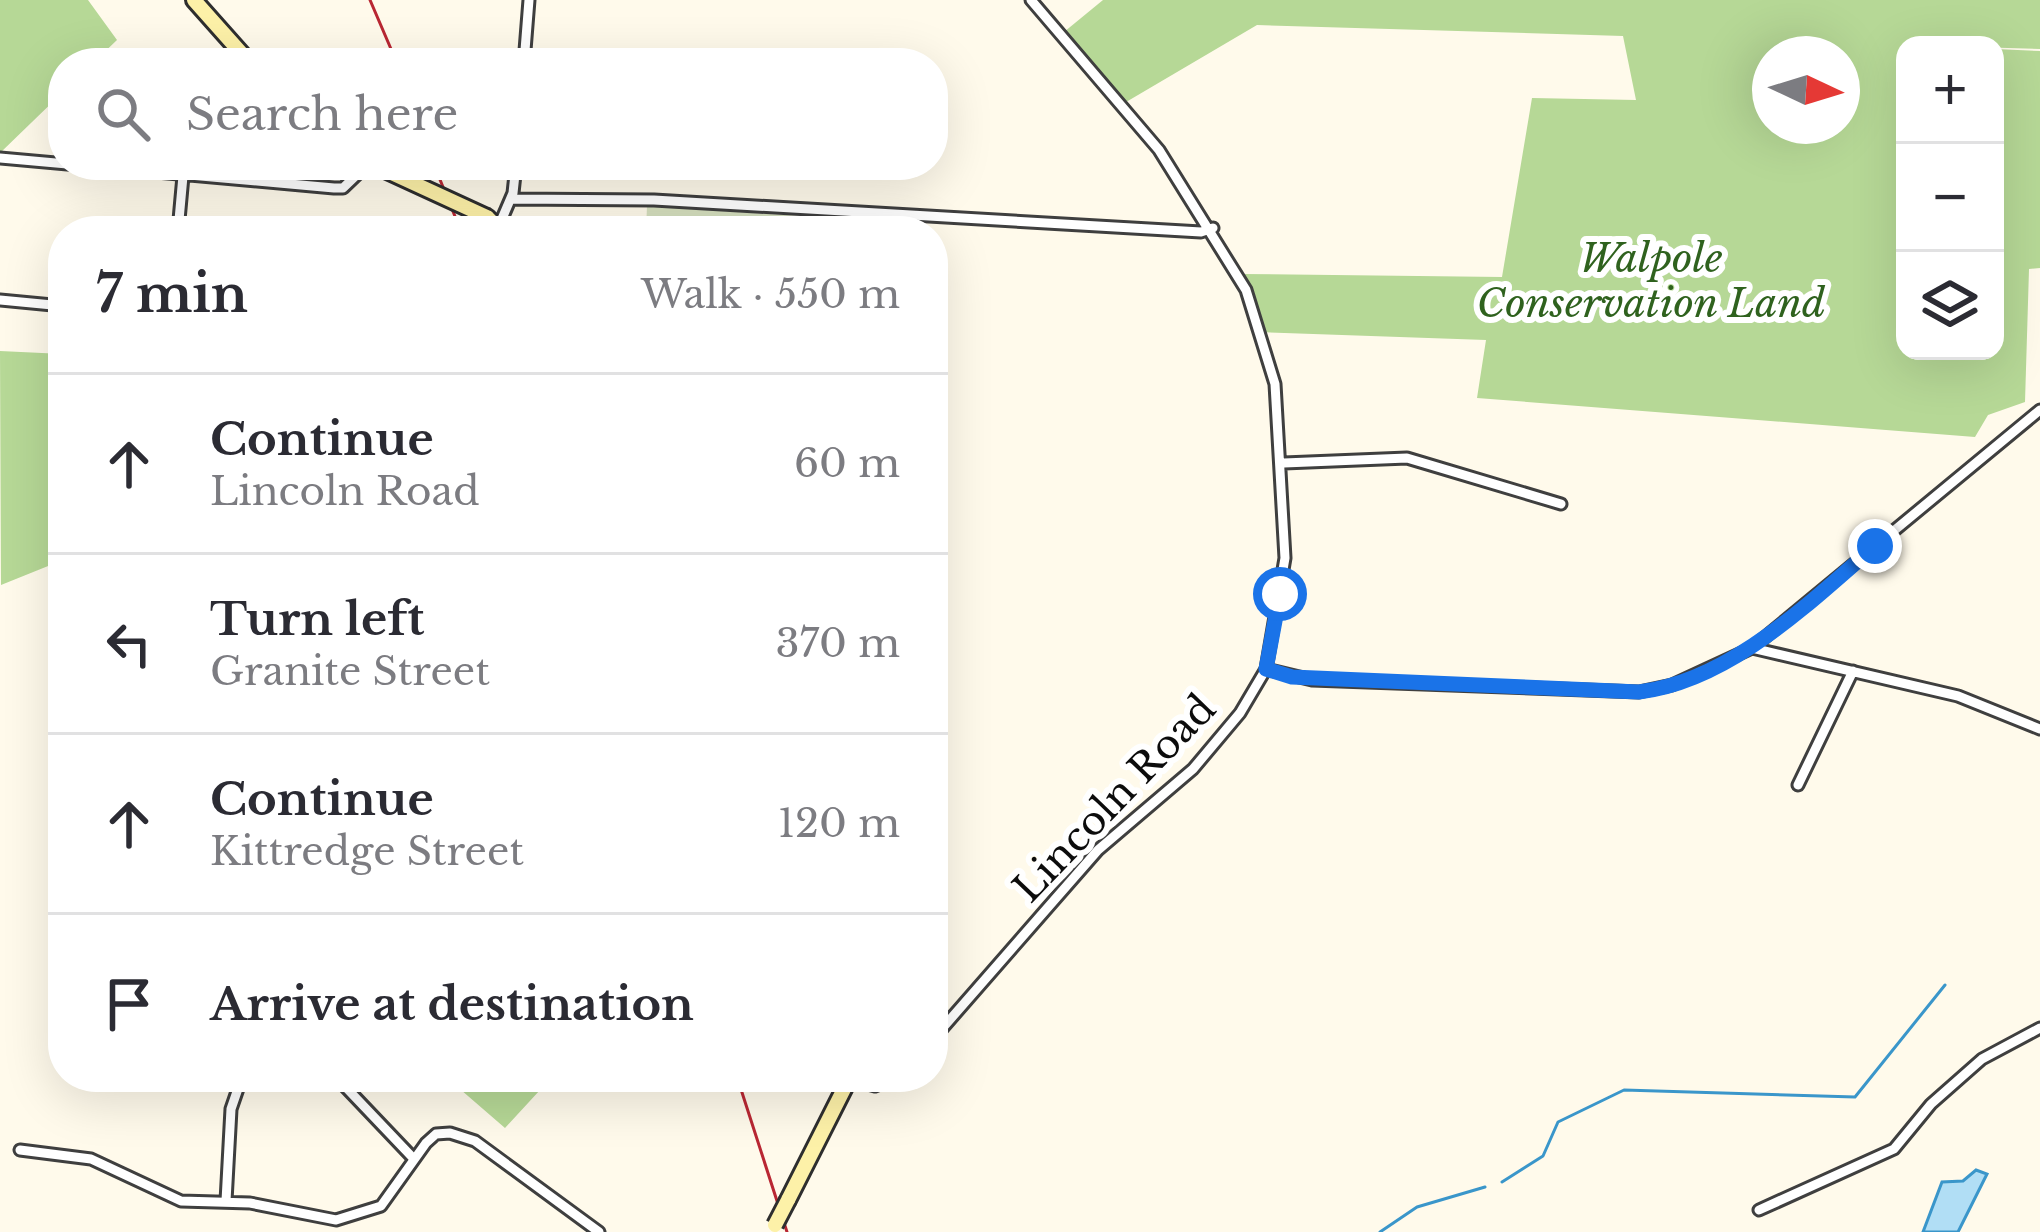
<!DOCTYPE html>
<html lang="en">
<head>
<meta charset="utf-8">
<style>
  :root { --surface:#fff; --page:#f7f7f7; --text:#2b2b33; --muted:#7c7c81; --line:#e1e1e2 }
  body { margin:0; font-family:"Libre Baskerville",serif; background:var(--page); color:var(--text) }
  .controls { position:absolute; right:36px; top:36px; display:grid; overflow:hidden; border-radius:24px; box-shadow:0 12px 48px #0002 }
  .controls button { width:108px; height:108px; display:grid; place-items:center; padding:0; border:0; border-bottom:3px solid var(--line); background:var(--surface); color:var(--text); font:60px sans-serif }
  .compass { position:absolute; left:1752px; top:36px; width:108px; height:108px; border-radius:50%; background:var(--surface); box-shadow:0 12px 48px #0002; rotate:94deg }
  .stop { position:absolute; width:36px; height:36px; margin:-27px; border:9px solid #1a73e8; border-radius:50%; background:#fff }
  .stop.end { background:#1a73e8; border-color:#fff; box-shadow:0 3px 12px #0008 }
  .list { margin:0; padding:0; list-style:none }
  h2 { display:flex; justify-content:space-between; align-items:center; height:156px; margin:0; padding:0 48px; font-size:51px }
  h2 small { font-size:39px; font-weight:400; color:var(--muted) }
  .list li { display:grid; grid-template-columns:78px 1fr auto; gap:36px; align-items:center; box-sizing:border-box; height:180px; padding:0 48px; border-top:3px solid var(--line) }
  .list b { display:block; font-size:45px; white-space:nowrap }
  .list p { margin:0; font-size:39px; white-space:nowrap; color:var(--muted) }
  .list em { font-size:39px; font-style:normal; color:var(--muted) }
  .icon { flex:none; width:66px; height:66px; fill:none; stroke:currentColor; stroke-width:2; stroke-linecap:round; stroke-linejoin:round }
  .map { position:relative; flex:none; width:2040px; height:1232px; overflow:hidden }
  .search { position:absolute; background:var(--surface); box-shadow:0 12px 48px #0002; left:48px; top:48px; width:900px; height:132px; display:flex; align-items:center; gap:30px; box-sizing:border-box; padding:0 42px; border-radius:48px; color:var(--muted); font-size:45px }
  .panel { position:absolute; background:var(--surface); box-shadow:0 12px 48px #0002; left:48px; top:216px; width:900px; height:876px; border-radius:48px }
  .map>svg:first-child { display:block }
</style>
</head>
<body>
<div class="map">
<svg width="2040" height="1232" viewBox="0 0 2040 1232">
  <rect width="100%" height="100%" fill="#fffaeb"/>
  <path fill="#b6d896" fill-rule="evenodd" d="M0,0H88L117,40L93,63H63V92L0,153Z
    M1103,0H2040V49L1905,45V351H1995V49L2040,51V268L2029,269L2025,402L1988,415L1975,437L1477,398L1486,340L1254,332L1241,274L1502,277L1532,98L1636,100L1623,36L1257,25L1121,105L1064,32ZM1770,54H1842V126H1770Z
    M0,351L63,354V560L1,585Z
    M446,1077H552L505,1128Z"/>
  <path fill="#d5dfbe" d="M647,206L830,218L829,231H646Z"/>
  <path fill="#b1def5" stroke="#3a96ca" stroke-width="3" d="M1976,1170L1987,1174L1958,1232H1923L1942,1182L1963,1181Z"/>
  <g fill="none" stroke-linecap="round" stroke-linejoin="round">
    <path stroke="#3a96ca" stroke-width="3" d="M1502,1182L1543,1156L1558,1122L1624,1090L1855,1097L1945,985
      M1380,1232L1417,1207L1485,1187"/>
    <g stroke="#3f3f3f" stroke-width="15">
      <path id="street" d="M524,63L529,0
        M0,158L334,188H343L367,165
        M511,199L654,200L1201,232L1213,228
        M498,228L513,193L516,165
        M178,231L183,176
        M0,300L63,306
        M1284,463L1407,458L1561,504
        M1752,648L2040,410
        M1266,669L1312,680L1639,692L1672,685L1752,648L1958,696L2040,729
        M1798,785L1853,671
        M933,1039L1098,850L1193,769L1240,713L1266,669L1285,558L1275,384L1246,290L1159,150L1031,0
        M336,1077L414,1159
        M850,1079L875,1086L897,1077
        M20,1150L91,1159L181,1201L250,1203L336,1220L381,1206L426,1143L436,1134L450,1133L475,1141L599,1232
        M226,1201L231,1109L242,1077
        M1759,1210L1894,1149L1931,1104L1982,1059L2040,1028"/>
    </g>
    <g stroke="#2e2e2e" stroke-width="20">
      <path id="secondary" d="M194,0L250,63
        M487,217L501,231
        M788,1200L850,1077"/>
    </g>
    <use href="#street" stroke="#fff" stroke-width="9"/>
    <use href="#secondary" stroke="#fdf1a8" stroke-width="14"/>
    <path stroke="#b92733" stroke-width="3" d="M370,0L397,63
      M434,165L461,231
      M737,1077L787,1232"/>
    <g stroke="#2e2e2e" stroke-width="20" stroke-linecap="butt">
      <path id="secondary-bridge" d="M387,171L487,217
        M775,1225L788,1200"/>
    </g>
    <use href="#secondary-bridge" stroke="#fdf1a8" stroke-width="14"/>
  </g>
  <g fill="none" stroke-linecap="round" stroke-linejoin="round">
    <path stroke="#1a73e8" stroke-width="15" d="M1280,594L1266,669L1292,677L1639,692C1729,682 1810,602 1875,546"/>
  </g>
  <g text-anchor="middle" stroke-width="12" stroke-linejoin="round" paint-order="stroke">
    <g font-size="39" font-style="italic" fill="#2f621e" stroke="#fff">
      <text x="1651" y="272">Walpole<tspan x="1651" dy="45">Conservation Land</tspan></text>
    </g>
    <g font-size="39" fill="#0c0c0c" stroke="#fff">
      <text transform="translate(1114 798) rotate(-46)" y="14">Lincoln Road</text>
    </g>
  </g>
</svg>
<div class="controls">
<button>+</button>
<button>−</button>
<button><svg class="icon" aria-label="layers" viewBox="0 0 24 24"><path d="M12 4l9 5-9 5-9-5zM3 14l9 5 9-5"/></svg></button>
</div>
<svg class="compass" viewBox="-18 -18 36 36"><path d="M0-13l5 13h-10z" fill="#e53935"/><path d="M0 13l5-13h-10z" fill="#7c7c81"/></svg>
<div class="stop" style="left:1280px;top:594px"></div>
<div class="stop end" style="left:1875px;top:546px"></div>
<div class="search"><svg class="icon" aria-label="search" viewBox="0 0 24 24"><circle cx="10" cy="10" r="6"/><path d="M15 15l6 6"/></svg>Search here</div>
<section class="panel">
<h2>7 min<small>Walk · 550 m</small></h2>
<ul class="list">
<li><svg class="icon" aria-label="ahead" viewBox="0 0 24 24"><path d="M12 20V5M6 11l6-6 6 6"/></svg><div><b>Continue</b><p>Lincoln Road</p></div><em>60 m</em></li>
<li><svg class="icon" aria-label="left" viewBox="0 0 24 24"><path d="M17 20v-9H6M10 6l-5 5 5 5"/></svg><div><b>Turn left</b><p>Granite Street</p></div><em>370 m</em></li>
<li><svg class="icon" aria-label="ahead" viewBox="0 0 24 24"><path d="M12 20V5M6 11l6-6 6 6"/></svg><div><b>Continue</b><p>Kittredge Street</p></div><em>120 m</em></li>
<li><svg class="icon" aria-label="arrive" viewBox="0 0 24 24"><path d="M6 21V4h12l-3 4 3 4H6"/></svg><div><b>Arrive at destination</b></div></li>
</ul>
</section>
</div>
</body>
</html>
